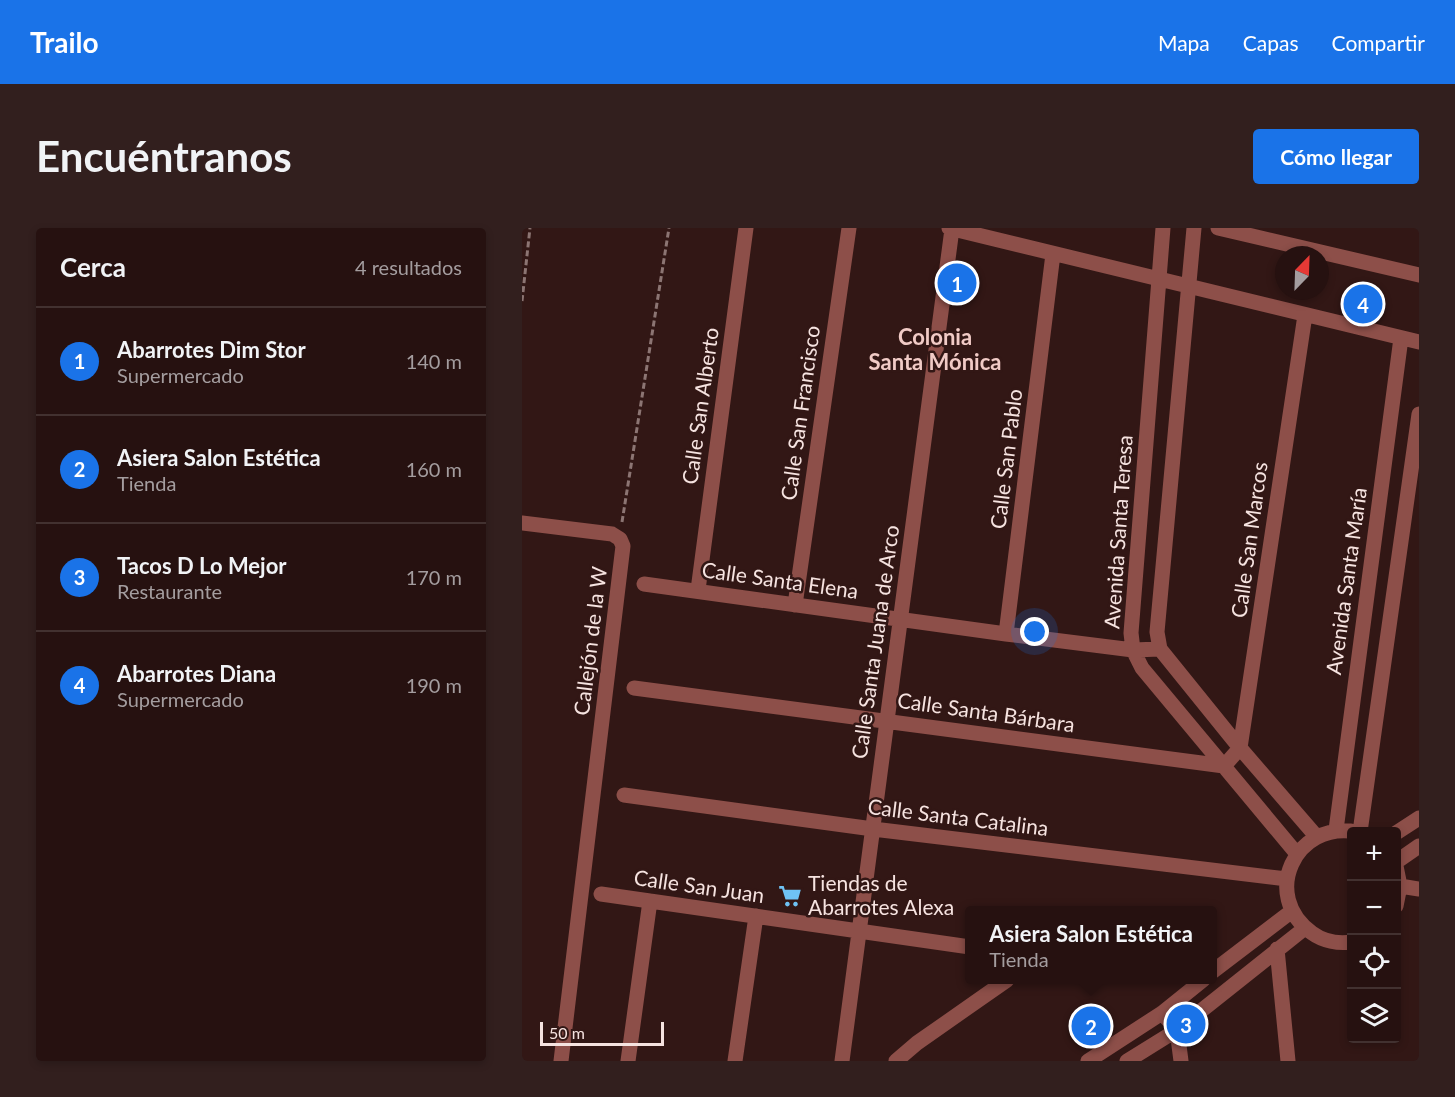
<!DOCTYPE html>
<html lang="es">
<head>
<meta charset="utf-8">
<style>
  :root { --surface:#261110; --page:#321f1e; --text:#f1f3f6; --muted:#a49d9f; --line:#423130; --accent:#1a73e8 }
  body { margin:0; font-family:Lato,sans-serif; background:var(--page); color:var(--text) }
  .controls { position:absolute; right:18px; bottom:18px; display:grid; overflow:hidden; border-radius:6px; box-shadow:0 3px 9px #0003 }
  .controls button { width:54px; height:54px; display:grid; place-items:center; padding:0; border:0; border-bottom:2px solid var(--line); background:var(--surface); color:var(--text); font:30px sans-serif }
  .compass { position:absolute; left:753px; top:18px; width:54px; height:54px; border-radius:50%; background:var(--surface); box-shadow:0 3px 9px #0003; rotate:23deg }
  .scale { position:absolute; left:18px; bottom:15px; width:124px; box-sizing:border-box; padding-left:6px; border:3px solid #f6e3e0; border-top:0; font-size:16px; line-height:21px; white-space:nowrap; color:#f6e3e0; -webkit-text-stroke:4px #321715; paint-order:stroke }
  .you { position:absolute; left:513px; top:404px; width:21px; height:21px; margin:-15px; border:4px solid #fff; border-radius:50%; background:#1a73e8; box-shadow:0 0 0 9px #1a73e833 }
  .badge { display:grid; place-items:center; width:39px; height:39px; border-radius:50%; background:var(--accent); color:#fff; font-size:20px; font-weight:700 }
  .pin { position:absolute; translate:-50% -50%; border:3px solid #fff; box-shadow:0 2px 6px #0006 }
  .popup { position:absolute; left:443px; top:678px; width:252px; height:78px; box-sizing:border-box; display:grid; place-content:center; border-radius:6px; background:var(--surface); filter:drop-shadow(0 2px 4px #0005); font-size:20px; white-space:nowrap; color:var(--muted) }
  .popup b { font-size:22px; color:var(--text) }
  .popup::after { content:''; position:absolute; left:50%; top:100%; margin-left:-12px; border:12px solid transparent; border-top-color:var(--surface) }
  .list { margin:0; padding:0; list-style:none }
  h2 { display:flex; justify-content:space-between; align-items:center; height:78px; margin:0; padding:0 24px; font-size:26px }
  h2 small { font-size:20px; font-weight:400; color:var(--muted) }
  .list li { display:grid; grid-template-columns:39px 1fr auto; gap:18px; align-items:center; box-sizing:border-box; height:108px; padding:0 24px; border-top:2px solid var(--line) }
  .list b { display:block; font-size:22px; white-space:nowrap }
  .list p { margin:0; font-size:20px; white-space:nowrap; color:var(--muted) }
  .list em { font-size:20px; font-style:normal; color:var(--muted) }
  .icon { flex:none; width:33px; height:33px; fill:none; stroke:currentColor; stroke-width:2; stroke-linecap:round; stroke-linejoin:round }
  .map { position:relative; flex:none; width:897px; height:833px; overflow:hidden; border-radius:6px }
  header { display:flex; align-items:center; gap:36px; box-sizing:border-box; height:84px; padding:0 30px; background:var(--accent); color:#fff }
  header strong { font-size:28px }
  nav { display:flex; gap:33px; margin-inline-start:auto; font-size:21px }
  .intro { display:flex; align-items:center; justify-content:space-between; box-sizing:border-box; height:144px; padding:0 36px }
  h1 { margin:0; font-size:42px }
  .button { padding:15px 27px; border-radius:6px; background:var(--accent); color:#fff; font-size:21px; font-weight:700 }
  main { display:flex; gap:36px; padding:0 36px }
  aside { flex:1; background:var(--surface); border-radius:6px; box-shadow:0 3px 9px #0003 }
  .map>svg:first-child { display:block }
</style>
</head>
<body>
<header>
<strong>Trailo</strong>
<nav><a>Mapa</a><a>Capas</a><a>Compartir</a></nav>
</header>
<div class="intro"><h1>Encuéntranos</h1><a class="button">Cómo llegar</a></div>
<main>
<aside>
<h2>Cerca<small>4 resultados</small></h2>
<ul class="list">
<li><span class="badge">1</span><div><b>Abarrotes Dim Stor</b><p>Supermercado</p></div><em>140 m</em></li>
<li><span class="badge">2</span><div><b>Asiera Salon Estética</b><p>Tienda</p></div><em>160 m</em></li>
<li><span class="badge">3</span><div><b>Tacos D Lo Mejor</b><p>Restaurante</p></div><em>170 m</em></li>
<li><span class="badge">4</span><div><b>Abarrotes Diana</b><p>Supermercado</p></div><em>190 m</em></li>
</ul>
</aside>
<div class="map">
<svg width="897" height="833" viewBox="0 0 897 833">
  <rect width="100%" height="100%" fill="#321715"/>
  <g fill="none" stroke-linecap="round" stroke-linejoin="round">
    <path stroke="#8c7573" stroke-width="3" stroke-dasharray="6 3" stroke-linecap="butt" d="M0,73L8,0
      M100,294L147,0"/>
    <path stroke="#8d4f49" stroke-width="15" d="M427,0L897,114
      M641,0L609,405L611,422L620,440L775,626
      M672,0L635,404L638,421L718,520L794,608
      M696,0L897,47
      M0,295L90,306L98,311L101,318L39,833
      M122,356L484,406L611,422L638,421
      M176,362L224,0
      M273,377L327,0
      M484,406L531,26
      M112,460L702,538L718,520L783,87
      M102,567L351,601L765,651
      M814,602L879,110
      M838,604L897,186
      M874,605L897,590
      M874,634L897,618
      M874,638L878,658L874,678
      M878,658L897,661
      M79,666L448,719
      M830,714C816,716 801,713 790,705C738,668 773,592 835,604
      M755,721L766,833
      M690,744L770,683
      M640,785L655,802L659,833
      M106,833L128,673
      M213,833L234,688
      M320,833L430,1
      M374,833L395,815L485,752
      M566,833L640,785L681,752
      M605,833L655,802L783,700"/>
  </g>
  <defs>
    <g id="supermarket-bare" transform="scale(1.8)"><path d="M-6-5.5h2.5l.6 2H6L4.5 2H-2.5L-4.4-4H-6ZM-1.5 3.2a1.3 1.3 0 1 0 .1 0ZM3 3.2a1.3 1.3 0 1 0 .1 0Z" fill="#6fc2f4" stroke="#321715" stroke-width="2.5" paint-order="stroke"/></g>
  </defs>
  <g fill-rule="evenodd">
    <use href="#supermarket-bare" x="268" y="668"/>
  </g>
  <g text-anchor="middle" stroke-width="5" stroke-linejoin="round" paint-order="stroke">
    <g font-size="21" fill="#f6e3e0" stroke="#321715">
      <text transform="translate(179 178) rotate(-82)" y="7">Calle San Alberto</text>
      <text transform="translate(279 185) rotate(-82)" y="7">Calle San Francisco</text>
      <text transform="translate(485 231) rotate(-83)" y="7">Calle San Pablo</text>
      <text transform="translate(597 304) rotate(-86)" y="7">Avenida Santa Teresa</text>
      <text transform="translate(728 312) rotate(-82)" y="7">Calle San Marcos</text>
      <text transform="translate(258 353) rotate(8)" y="7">Calle Santa Elena</text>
      <text transform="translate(825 353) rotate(-82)" y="7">Avenida Santa María</text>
      <text transform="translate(69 413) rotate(-83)" y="7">Callejón de la W</text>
      <text transform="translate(354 414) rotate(-82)" y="7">Calle Santa Juana de Arco</text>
      <text transform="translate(464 485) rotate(8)" y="7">Calle Santa Bárbara</text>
      <text transform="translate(436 590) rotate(7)" y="7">Calle Santa Catalina</text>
      <text transform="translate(177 659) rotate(8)" y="7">Calle San Juan</text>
    </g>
    <g font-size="21" fill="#f6e3e0" stroke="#321715" text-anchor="start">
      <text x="286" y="663">Tiendas de<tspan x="286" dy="24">Abarrotes Alexa</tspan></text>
    </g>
    <g font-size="22" font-weight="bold" fill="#f1cbc6" stroke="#321715">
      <text x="413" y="117">Colonia<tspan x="413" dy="25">Santa Mónica</tspan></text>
    </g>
  </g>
</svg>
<div class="controls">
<button>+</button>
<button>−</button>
<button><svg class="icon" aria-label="locate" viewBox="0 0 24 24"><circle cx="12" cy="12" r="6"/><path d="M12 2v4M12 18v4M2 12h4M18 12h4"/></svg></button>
<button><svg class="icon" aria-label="layers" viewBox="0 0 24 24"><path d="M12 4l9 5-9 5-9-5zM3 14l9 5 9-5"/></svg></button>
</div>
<svg class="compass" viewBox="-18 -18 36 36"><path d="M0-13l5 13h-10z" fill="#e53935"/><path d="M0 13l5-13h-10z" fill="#a49d9f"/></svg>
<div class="scale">50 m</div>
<div class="you"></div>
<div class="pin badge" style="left:435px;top:55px">1</div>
<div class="pin badge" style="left:569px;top:798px">2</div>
<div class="popup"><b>Asiera Salon Estética</b>Tienda</div>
<div class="pin badge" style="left:664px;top:796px">3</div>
<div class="pin badge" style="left:841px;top:76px">4</div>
</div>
</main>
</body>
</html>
